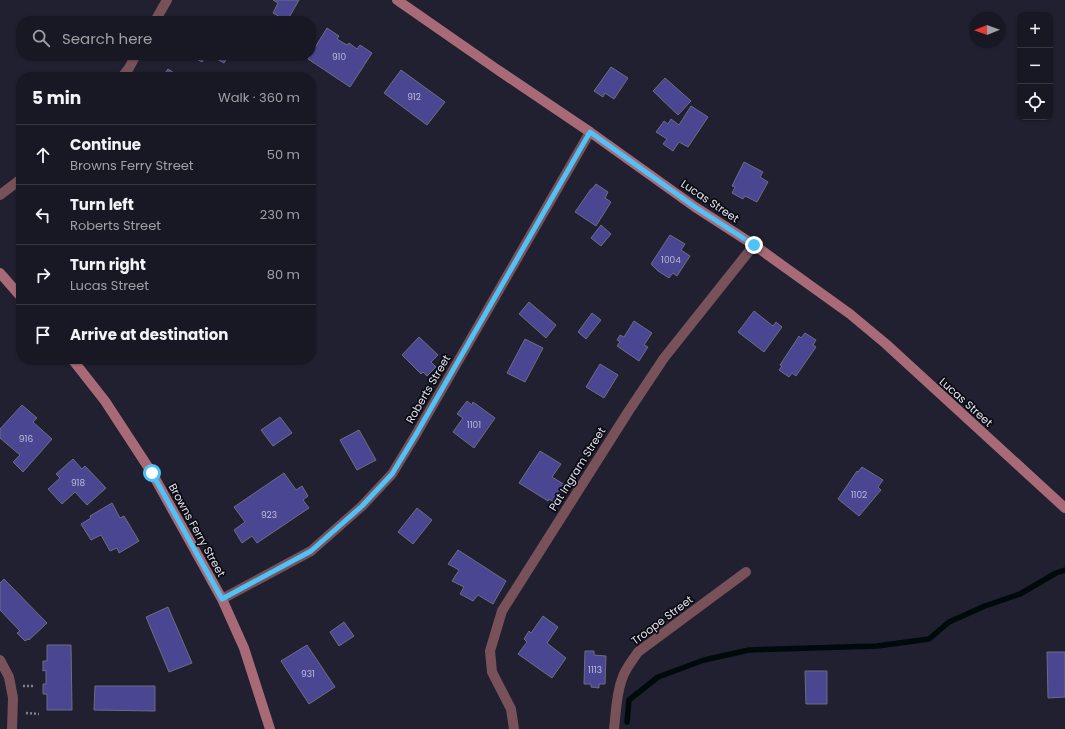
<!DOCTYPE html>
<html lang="en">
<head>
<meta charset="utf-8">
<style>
  :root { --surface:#181824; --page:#21212c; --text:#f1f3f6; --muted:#9fa0a6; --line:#363741 }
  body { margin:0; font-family:Poppins,sans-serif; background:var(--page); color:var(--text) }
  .controls { position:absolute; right:12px; top:12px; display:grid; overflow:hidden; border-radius:8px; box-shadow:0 1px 3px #0004 }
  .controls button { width:36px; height:36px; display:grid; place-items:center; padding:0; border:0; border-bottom:1px solid var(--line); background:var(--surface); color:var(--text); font:20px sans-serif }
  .compass { position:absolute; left:969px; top:12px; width:36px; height:36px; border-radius:50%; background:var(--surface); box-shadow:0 1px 3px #0004; rotate:269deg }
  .stop { position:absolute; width:12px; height:12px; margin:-9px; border:3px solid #4fc3f7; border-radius:50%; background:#fff }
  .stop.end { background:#4fc3f7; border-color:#fff; box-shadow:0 1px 4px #0008 }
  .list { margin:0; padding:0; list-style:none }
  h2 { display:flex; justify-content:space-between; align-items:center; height:52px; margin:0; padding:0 16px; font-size:17px }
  h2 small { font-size:13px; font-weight:400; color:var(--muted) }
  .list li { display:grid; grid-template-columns:26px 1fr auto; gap:12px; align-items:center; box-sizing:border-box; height:60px; padding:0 16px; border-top:1px solid var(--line) }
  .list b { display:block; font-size:15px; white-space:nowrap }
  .list p { margin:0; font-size:13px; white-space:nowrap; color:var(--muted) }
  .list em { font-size:13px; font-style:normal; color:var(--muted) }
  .icon { flex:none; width:22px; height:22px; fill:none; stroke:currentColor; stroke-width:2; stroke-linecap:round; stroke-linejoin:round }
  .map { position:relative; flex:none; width:1065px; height:729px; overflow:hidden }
  .search { position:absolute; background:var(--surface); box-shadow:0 1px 3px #0004; left:16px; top:16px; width:300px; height:44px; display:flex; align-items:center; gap:10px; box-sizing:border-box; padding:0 14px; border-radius:16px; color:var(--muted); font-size:15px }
  .panel { position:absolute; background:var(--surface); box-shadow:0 1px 3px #0004; left:16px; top:72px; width:300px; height:292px; border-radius:16px }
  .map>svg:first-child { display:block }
</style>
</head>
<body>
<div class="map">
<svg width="1065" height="729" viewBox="0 0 1065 729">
  <rect width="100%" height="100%" fill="#202030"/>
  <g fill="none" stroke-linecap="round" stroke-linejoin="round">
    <path stroke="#000a0a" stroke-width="5.5" d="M627,722L629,700L658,677L704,660L749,650L877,646L929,639L949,622L985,606L1020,594L1056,573L1065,570"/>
  </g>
  <path fill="#4b4691" stroke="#6c6d81" d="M273,0H299L287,21L273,13L278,3Z
    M327,28L339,36L337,39L347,45L349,43L357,49L360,45L372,53L350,87L308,59Z
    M190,55H206L202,62Z
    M210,55H229L224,63Z
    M611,67L628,78L614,99L605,93L603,97L594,91Z
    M168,69L180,77H155L158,73L163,76Z
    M401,70L445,102L427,125L384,93Z
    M665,78L691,101L678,115L653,91Z
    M691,106L708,117L688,147L679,142L673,151L663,144L667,139L656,132L664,121L668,124L671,119L679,125Z
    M744,162L763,172L760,177L768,182L757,202L745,196L743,199L732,193L735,187L732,186Z
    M596,184L608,192L605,198L611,202L596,226L575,212L591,189H592Z
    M601,225L611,234L601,246L591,238Z
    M670,235L685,244L681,250L690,256L677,276L673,273L669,278L658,271L651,264Z
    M529,302L556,325L546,338L519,314Z
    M754,311L773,326L776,322L782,327L764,352L738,332Z
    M592,313L601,320L586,339L578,332Z
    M634,321L652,333L644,345L648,347L639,361L617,346L620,342L617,340L620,335L624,337Z
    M805,333L816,340L813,345L816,347L796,376L792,373L789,377L779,370L782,366L780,365L799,336L801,338Z
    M419,337L438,355L431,362L436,367L427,376L423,372L421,374L402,355Z
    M525,339L543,348L525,382L507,373Z
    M600,364L618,375L604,398L586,387Z
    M467,401L472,405L473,402L495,418L474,448L453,432L463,418L457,414Z
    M22,405L37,418L33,422L52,439L23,472L13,462L20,455L0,438V429Z
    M280,417L292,433L273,446L261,430Z
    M359,430L376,460L357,470L340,440Z
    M540,451L561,464L552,477L565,485L555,503L549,499L548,501L519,483Z
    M73,459L82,469L85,466L106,488L87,505L75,492L62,504L48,489L60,478L56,474Z
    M862,467L883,480L878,487L881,490L859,516L838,499L857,471L858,472Z
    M284,473L296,490L302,486L308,496L303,500L309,508L257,543L252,536L242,543L234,530L245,522L234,507Z
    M112,503L120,518L124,516L139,541L119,553L117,548L110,551L101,535L91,540L81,524L91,518L90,516Z
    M417,508L432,520L413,544L398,532Z
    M458,550L506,581L493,604L478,595L473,601L460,594L464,587L452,581L459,570L448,564Z
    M4,579L47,623L29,640L28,639L25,641L17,633L20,631L0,610V583Z
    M168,607L192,663L169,672L146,617Z
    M543,616L558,627L547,643L566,658L552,678L518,654L527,642L524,639L529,631L531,633Z
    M344,622L354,636L339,646L330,632Z
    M47,645H71L72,710H47V694H43V684H46V670L43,671V661H47Z
    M307,645L335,687L309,704L281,661Z
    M585,651H594V655L606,656L605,684H599V688L591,687V684H584Z
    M1047,652H1065V697L1048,698Z
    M805,671H827V704H806Z
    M95,686H155V711L94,710Z"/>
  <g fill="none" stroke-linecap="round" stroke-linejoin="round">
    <path stroke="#7e7f8c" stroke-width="2.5" stroke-dasharray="2 2" stroke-linecap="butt" d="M23,686H35
      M26,713L39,714"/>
    <path stroke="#785159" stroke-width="10" d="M155,21L167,0
      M122,77L129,68L136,55
      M0,195L21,179
      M222,599L311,551L362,506L392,474L415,436L590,132
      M0,660L9,677L13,698L12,729
      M514,729L511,709L492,672L490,651L502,611L628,412L664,358L754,245
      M614,729C616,713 616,695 622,679C625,669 632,661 638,652L746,572"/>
    <path stroke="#a96a78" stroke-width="10" d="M397,0L495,68L590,132L695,207L754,245L850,314L886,344L1065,508
      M0,273L21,297
      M72,359L105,401L152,473L222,599L244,648L270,729"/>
  </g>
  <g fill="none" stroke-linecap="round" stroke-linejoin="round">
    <path stroke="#4fc3f7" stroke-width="5" d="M152,473L222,599L311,551L362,506L392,474L415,436L590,132L695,207L754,245"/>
  </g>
  <g text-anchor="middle" stroke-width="3.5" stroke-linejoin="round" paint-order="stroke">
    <g font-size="9" fill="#bcbbd6">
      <text x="339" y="60">910</text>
      <text x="414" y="100">912</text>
      <text x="671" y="263">1004</text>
      <text x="474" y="428">1101</text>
      <text x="26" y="442">916</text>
      <text x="78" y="486">918</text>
      <text x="859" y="498">1102</text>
      <text x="269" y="518">923</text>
      <text x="595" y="673">1113</text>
      <text x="308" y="677">931</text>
    </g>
    <g font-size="11" fill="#e1e2ed" stroke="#0a0b12">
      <text transform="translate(710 201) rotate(34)" y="4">Lucas Street</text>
      <text transform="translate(428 389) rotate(-60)" y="4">Roberts Street</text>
      <text transform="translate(966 402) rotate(42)" y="4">Lucas Street</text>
      <text transform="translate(577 469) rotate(-58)" y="4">Pat Ingram Street</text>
      <text transform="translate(197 530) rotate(61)" y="4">Browns Ferry Street</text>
      <text transform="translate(662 620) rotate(-37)" y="4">Troope Street</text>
    </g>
  </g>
</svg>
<div class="controls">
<button>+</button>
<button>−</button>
<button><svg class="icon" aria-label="locate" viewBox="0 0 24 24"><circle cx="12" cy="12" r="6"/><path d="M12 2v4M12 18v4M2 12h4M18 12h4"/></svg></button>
</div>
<svg class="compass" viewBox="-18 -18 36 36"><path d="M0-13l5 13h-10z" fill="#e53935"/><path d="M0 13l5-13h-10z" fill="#9fa0a6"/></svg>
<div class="stop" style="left:152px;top:473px"></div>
<div class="stop end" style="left:754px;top:245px"></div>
<div class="search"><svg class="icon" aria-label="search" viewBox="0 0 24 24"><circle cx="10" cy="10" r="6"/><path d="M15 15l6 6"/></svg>Search here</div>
<section class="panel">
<h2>5 min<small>Walk · 360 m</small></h2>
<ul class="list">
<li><svg class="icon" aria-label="ahead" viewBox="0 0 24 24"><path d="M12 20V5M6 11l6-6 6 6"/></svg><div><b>Continue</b><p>Browns Ferry Street</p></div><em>50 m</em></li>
<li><svg class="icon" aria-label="left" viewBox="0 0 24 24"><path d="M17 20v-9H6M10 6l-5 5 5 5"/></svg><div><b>Turn left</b><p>Roberts Street</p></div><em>230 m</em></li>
<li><svg class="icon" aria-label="right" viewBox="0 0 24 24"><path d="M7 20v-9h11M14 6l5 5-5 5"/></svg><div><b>Turn right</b><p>Lucas Street</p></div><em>80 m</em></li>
<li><svg class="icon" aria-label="arrive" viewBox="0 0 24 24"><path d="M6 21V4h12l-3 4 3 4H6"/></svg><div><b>Arrive at destination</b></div></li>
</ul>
</section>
</div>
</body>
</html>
